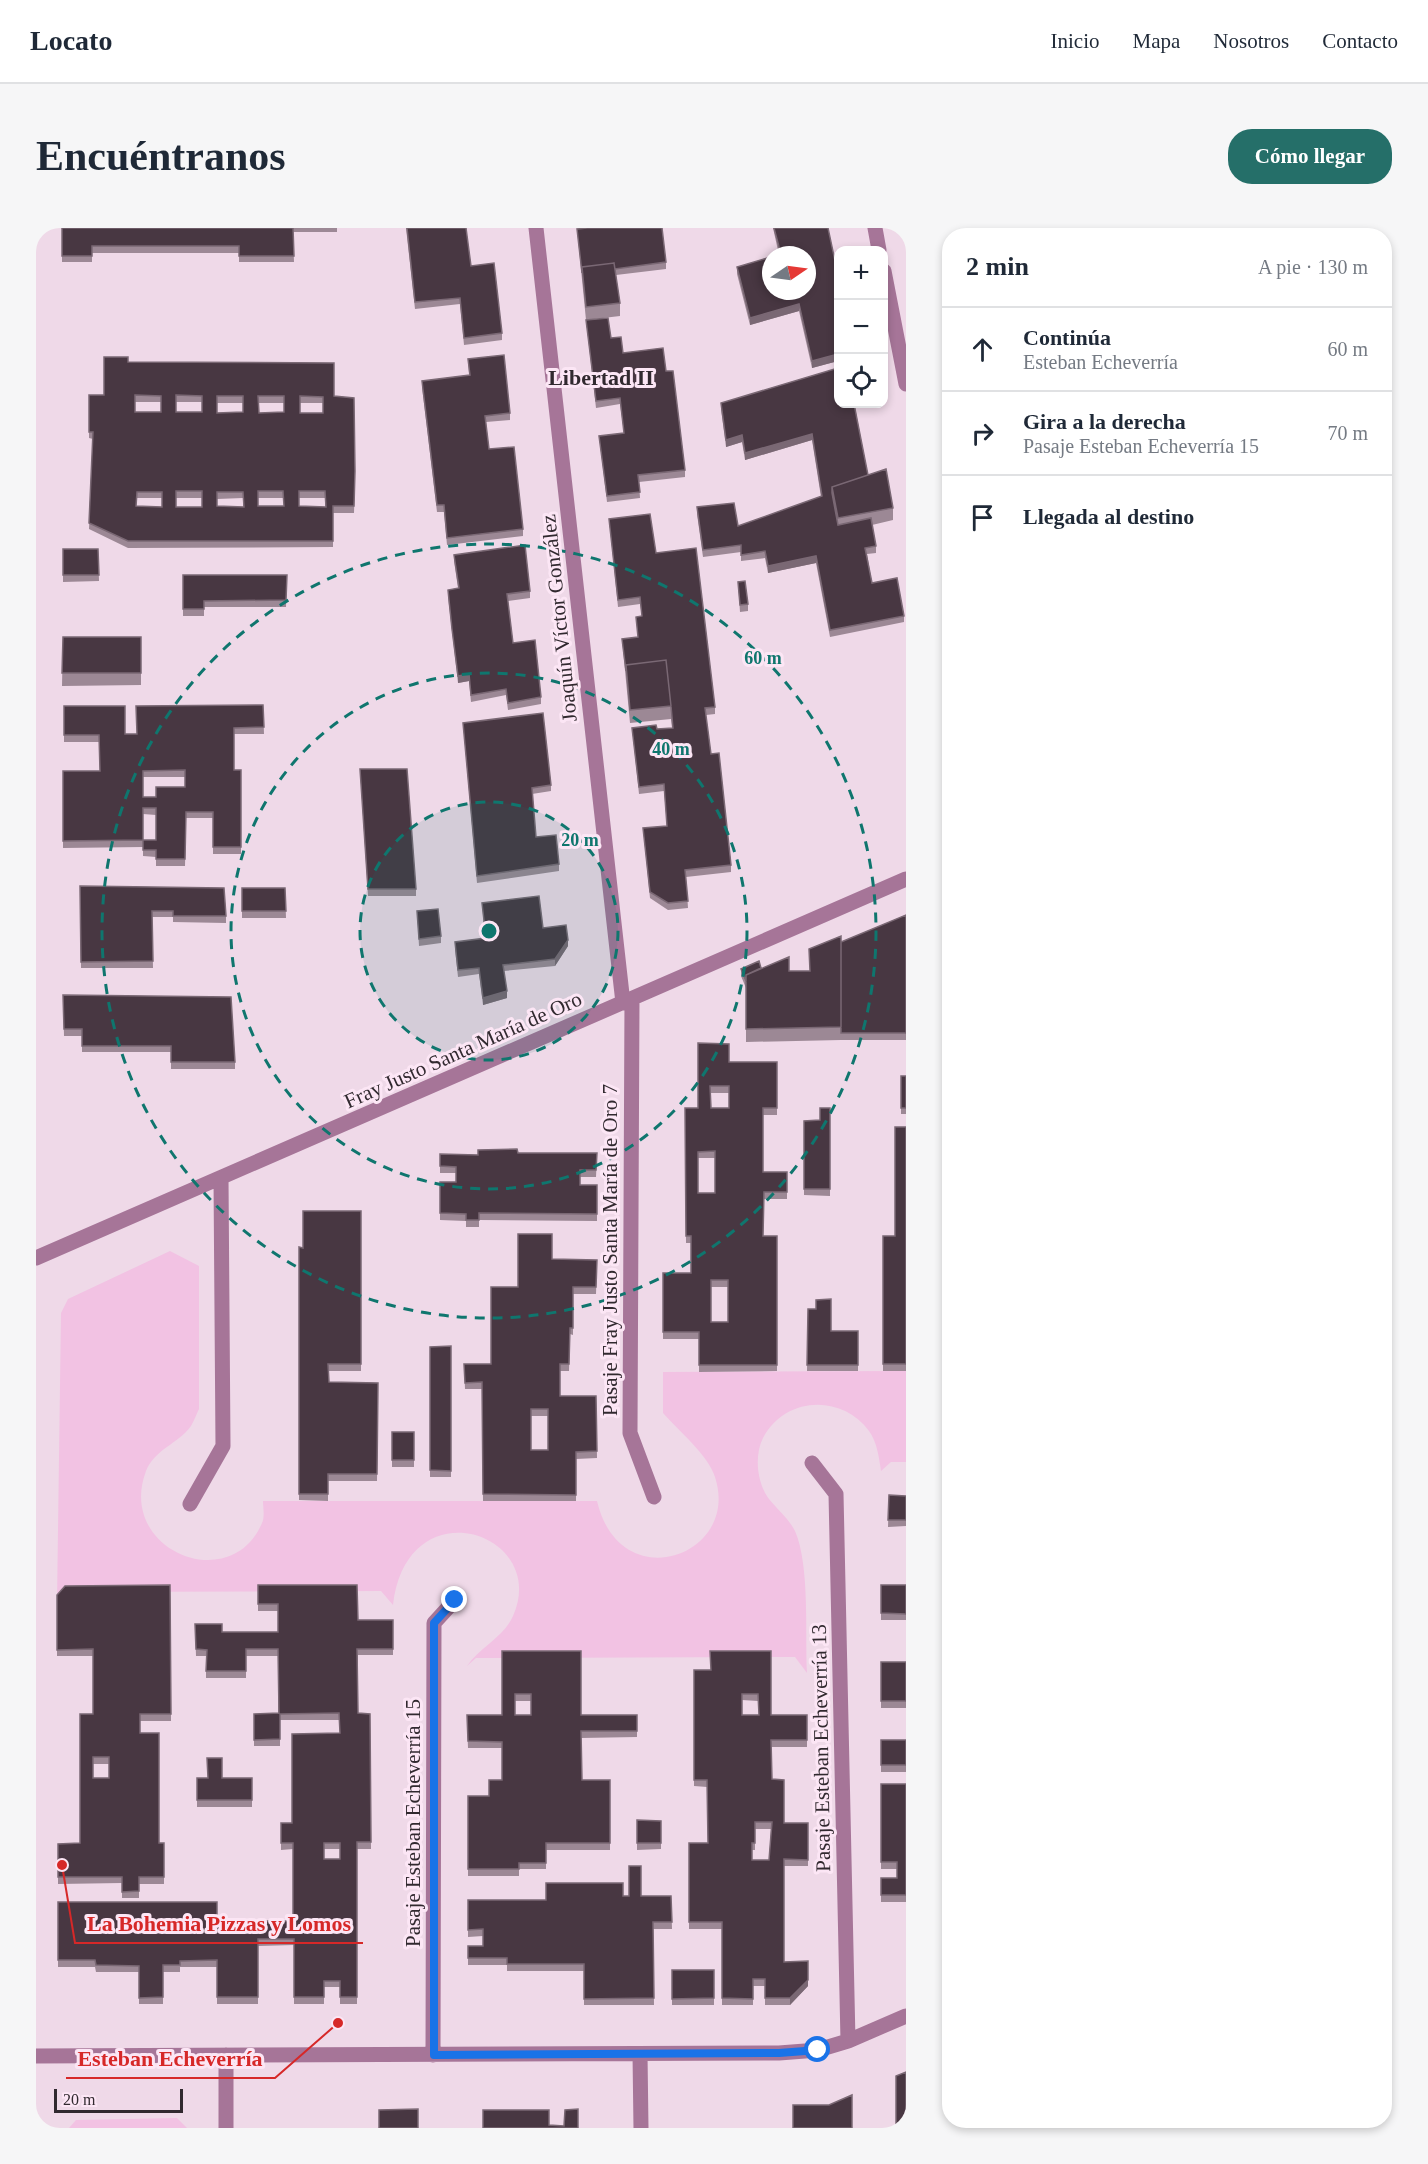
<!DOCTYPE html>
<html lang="es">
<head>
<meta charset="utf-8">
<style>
  :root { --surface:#fff; --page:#f6f6f7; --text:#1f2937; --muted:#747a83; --line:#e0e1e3; --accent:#256f69 }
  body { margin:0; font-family:"Times New Roman",serif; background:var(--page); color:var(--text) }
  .controls { position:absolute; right:18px; top:18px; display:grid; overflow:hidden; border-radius:12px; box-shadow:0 3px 9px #0003 }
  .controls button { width:54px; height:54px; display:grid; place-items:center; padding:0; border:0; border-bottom:2px solid var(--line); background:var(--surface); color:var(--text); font:30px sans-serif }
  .compass { position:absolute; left:726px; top:18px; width:54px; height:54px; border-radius:50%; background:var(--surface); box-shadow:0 3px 9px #0003; rotate:77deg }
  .scale { position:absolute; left:18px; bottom:15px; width:129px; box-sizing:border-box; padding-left:6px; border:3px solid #31292f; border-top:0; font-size:16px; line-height:21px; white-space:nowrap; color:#31292f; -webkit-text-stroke:4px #fce6f5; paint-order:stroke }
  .stop { position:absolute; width:18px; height:18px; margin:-14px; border:4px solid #1a73e8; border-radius:50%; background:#fff }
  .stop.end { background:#1a73e8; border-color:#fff; box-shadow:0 2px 6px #0008 }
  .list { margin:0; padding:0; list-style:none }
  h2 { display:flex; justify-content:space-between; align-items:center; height:78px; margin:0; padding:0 24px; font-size:26px }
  h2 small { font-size:20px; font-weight:400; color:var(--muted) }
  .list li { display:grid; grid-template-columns:39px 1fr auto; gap:18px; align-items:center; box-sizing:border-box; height:84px; padding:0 24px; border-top:2px solid var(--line) }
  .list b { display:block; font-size:22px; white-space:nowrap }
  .list p { margin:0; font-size:20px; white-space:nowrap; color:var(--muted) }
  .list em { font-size:20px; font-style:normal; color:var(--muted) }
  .icon { flex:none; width:33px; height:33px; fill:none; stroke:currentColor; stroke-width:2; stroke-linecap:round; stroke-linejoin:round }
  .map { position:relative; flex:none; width:870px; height:1900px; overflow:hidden; border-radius:24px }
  header { display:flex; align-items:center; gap:36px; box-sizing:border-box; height:84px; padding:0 30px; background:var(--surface); border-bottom:2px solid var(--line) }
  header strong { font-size:28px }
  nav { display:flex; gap:33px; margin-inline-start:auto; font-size:21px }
  .intro { display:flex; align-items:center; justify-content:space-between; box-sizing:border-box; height:144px; padding:0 36px }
  h1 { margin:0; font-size:42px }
  .button { padding:15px 27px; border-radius:24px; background:var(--accent); color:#fff; font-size:21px; font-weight:700 }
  main { display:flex; gap:36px; padding:0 36px }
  aside { flex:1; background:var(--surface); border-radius:24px; box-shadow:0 3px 9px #0003 }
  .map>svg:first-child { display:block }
</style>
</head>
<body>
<header>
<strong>Locato</strong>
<nav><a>Inicio</a><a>Mapa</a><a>Nosotros</a><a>Contacto</a></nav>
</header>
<div class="intro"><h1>Encuéntranos</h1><a class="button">Cómo llegar</a></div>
<main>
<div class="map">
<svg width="870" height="1900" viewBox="0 0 870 1900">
  <rect width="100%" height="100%" fill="#efd9e8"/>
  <path fill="#f2c2e3" d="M134,1023L163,1038V1181C160,1187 158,1193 155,1198C142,1216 119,1221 110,1243C80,1322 195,1369 226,1295C229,1289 227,1279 227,1273H561C584,1371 705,1328 679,1249C673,1228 642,1202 627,1185V1144L870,1143V1234H855L845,1243C843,1229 841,1214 833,1203C806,1166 749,1168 727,1210C718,1228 721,1255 733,1271C742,1282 753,1291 759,1303C774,1337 769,1407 771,1445L759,1429L440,1430L431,1438C444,1419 468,1409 477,1388C514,1305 371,1257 357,1377L345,1363L29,1364L21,1374L25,1085L32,1071Z
    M141,1890L151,1900H33L40,1892Z"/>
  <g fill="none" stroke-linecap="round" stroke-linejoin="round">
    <path stroke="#a67598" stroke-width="15" d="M500,0L587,775
      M839,0L843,22
      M848,43L870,156
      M596,771L594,1205L618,1269
      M0,1030L870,651
      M776,1235L800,1266L812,1813
      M154,1276L187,1218L185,950
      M604,1826L605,1900
      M190,1827V1900
      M397,1827L398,1395L419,1372
      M0,1828L743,1825L782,1822L812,1813L870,1788"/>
  </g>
  <path fill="#9c8895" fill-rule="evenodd" d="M26,0H301V4H257L258,34H203V25H56V34H26Z
    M370,0H430L435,38L466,105V112L428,117L424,76L379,81Z
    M737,0H792L802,47V133L776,140L763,83L714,97L701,46V39L743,27Z
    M541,1L630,34V41L580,47L584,75V88L550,92Z
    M550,92L575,110L587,125L630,143L649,242V249L603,254L604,270L571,274L563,208L588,205L584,176L560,180Z
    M432,131L474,185V192L450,194L453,221L487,301V308L411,317L408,284H401L386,159V153L433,147Z
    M92,134L298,168L319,250L318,285H297V319L92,320L53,301L57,211L53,210V167H68ZM99,174H125V184H99ZM140,174H166V184H140ZM181,175H207V184L181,185ZM222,175H248V184L223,185ZM264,175H287V185H264ZM101,270H126V279L100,278ZM140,270H166V279H140ZM207,270V279L181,278V271ZM222,270H247L248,278H222ZM263,270H289V279L263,278Z
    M685,175L830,176L819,179L832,247L857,280V292L836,297L840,318V325L831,326L836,355L868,388V394L794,409L780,335L732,345L729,330L705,333V324L667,329L661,286V279L702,298L785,269L776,212L709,232L706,214L690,219L685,181Z
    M573,291L620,325L679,479V486L670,487L675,526L695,637V644L650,649L652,680L632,682L614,670L607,600L631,598L628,563L603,566L596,500L621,501L636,500L635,491L594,495L586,411L602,409L600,389L606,388L604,376L582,379Z
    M27,321H62L63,353L27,354Z
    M418,327L494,363V370L472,373L477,415L505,469V476L472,482L470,467L435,474L433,453L422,455L412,369V362L422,360L418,333Z
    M147,347H251L250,379H168V388H147Z
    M702,354L712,376V383L704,384Z
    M27,409H105V457L26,458Z
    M227,477L228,506H198V542H205V626H177V590H150L149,638H120V629L107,628V619L27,620V543H64L63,514H28V478L89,506H101ZM107,549H149V559L120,569H107ZM107,586L120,587V612H107Z
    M427,495L515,557V563L496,566L500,609L523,636V643L441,655Z
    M324,541L380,661V668H332Z
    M44,658L190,688V695L137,694V689H116L117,740H45Z
    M206,660H249L250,690H206Z
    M446,675L507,700L532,718L519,738L468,743L471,770L447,777L443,746L422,749L419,721V714L449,711Z
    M381,683L405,708V715L383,718Z
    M870,687V812H805V809V812L710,814V760L705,748V741L725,740L753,743H774L805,714Z
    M27,767L199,834V841H135V824H46V808H28Z
    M662,815L693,834H741V887H727V944H751V971H728L727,1008H741V1143L663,1144V1111H627V1045H655V1015H650L649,880H662ZM674,865H693V880H675ZM662,930H679V965H662ZM675,1059H692V1094H675Z
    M865,848H870V886H865Z
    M794,880V968L768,967V893L784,892Z
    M870,899V1143H847V1008H859Z
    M482,925H561L560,949H544V957H561V993L443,992V999H430V993L404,992V954H420V945H404V926L442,927Z
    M325,983V1143H293V1154L342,1155L341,1253H292V1273L263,1272V1019L267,1020Z
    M516,1031L561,1032L560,1066H537V1107L534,1106L533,1143H524V1168H560L561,1230L540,1231V1273H447L446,1161H429L428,1136H455L482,1059ZM495,1188H512V1222H495Z
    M772,1081L795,1103H822V1143H771Z
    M415,1118V1249H394V1119Z
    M356,1204H378V1239H356Z
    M853,1267L870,1268V1298L852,1299Z
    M134,1357L135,1493H104V1505L123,1615H128V1656H103V1670H86V1655L22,1656V1616L44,1615L57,1486V1428H21V1367ZM57,1536H73V1550H57Z
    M222,1357L322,1392L357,1399V1427H322V1485L334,1486L335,1621H321V1776H304V1759H288V1776H258V1717L222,1718V1776H181V1739H144V1744H127V1776H103V1744H60L59,1739H22V1674L181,1693H257V1621L245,1622V1602L256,1595L304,1505L303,1492H244V1518H218V1486L242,1485V1428H210V1450H170V1428H160L159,1396L186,1404H242V1383H222ZM288,1621H304V1631H288Z
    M845,1357H870V1392H845Z
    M466,1423L545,1487H601V1509L545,1510L546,1552H574V1622H510V1641H483V1648H432V1568H453L466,1552V1520H432L431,1494L466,1487ZM479,1473H495V1487H479Z
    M735,1423V1487H771V1519H735L736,1551L748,1595H772V1638H748V1734L772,1733V1758L754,1777H729V1758H717V1777H686V1701H653V1615H672L671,1559L658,1558V1442H675ZM706,1472L722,1473L723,1487H706ZM719,1601H735L733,1632H716V1622H719Z
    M845,1434H870V1480H845Z
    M845,1512H870V1544H845Z
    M161,1550H216V1579H161Z
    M845,1556H870V1674H845V1650H861V1641H845Z
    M601,1592L625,1593V1621L601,1622Z
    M587,1668H635L636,1701H617L618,1777H548V1743H471V1737H432V1718H447V1708L432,1709V1672H510Z
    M636,1742H678V1777H636Z"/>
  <path fill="#7a6874" d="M763,76V83L714,97V90Z
    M802,126V133L776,140V133Z
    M818,176H830L818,179Z
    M776,206V212L709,232V225Z
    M706,207V214L690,219V212Z
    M780,328V335L732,345V338Z
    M433,446V453L422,455V448Z
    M532,712V718L519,738V731Z
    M471,763V770L447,777V770Z
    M772,1752V1758L754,1777V1770Z"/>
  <path fill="#483742" stroke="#7a6874" stroke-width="1.5" fill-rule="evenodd" d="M26,0H257L258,28H203V18H56V28H26Z
    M371,0H430L435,38L458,35L466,105L428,110L424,70L379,74Z
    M551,0H626L630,34L579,41L578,35L546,39V45L541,1Z
    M738,0H792L802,47V126L776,133L763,76L714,90L701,39L735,29V63H771V27H743L745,26Z
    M578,35L584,75L550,79L546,39Z
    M572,90L575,110L585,109L587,125L627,120L630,143H637L649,242L602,247L604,264L571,268L563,208L588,205L584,170L560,173L550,92Z
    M468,127L474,185L449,188L453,221L478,219L487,301L411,310L408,277H401L386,153L434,147L432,131Z
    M68,129H92V134L298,135V168L318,170L319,243L318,278H297V313H92L53,295L57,204H53V167H68ZM99,167L125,168V184H99ZM140,167L166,168V184H140ZM181,168H207V184L181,185ZM222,168H248V184L223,185ZM264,168L287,169V185H264ZM140,263H166V279H140ZM222,263H247L248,278H222ZM263,263H289L290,279L263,278ZM101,264H126V279L100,278ZM181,264H207L208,279L181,278Z
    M802,140V176H818L832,247L796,259V265L802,297L835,290L840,318L829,320L836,355L861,350L868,388L794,402L780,328L732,338L729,323L705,327V317L667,322L661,279L698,275L702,298L786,268L776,206L709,225L706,207L690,212L685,175Z
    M850,241L857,280L802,290L796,259Z
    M614,286L620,325L660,320L679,479L669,480L675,526L683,525L695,637L649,642L652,673L632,675L614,664L607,600L631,598L628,556L603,559L596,500L620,497L621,501L637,500L635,478L630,432L590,437V443L586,411L602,409L600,389L606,388L604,369L582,372L573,291Z
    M489,317L494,363L471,366L477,415L499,412L505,469L472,475L470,461L435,467L433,446L422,448L416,401L412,362L423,360L418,327Z
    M27,321H62L63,347H27Z
    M147,347H251L250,372L168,373V381H147Z
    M709,353L712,376L704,377L702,354Z
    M27,409H105V445H26Z
    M630,432L635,478L594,482L590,437Z
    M227,477L228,499L198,500V542H205V619H177V584H150L149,631H120V622H107V612L27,613V543H64L63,507H28V478H89V506H101L100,478ZM149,542V559H120V569H107V543ZM107,580H120V612H107Z
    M507,485L515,557L496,560L500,609L520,607L523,636L441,648L427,495Z
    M324,541H371L380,661H332Z
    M44,658L188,660L190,688H137V683H116L117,733L45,734Z
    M206,660H249L250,683H206Z
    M503,668L507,700L530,697L532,712L519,731L467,737L471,763L447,770L443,740L422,742L419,714L450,710L446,675Z
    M402,681L405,708L383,711L381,683Z
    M870,687V805H805V714Z
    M805,708V799L710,801V747L753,729V743H774L773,721Z
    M723,733L725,740L710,747V753L705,741Z
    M27,767L195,769L199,834H135V818H46V801H28Z
    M662,815L693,816V834H741V880H727V944H751V964H728L727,1008H741V1137H663V1104H627V1045H655V1008H650L649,880H662ZM674,858H693V880H675ZM679,923V965H662V924ZM675,1052H692V1094H675Z
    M865,848H870V880H865Z
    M784,880H794V961H768V893L784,892Z
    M859,899H870V1136H847V1008H859Z
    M481,921L482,925H561L560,942H544V957H561V986L443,985V992H430V986L404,985V954H420V939L404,938V926L442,927V922Z
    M267,983H325V1136H292L293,1154L342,1155L341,1246H292V1266H263V1019L267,1020Z
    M482,1006H516V1031L561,1032L560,1059H537V1100H534L533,1136H524V1168H560L561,1223L540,1224V1267L447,1266L446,1154L429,1155L428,1136H455V1059H482ZM495,1181H512V1222H495Z
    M795,1071V1103H822V1137H771L772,1081H780V1072Z
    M415,1118V1243L394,1242V1119Z
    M356,1204H378V1232H356Z
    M853,1267L870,1268V1292H852Z
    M134,1357L135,1486H104V1505H123V1615H128V1649H103V1663L86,1664V1649H22V1616L44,1615V1486H57V1421L21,1422V1367L29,1358ZM57,1529H73V1550H57Z
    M222,1357H321L322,1392H357V1421H321L322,1485L334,1486L335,1614H321V1769H304V1753H288V1769H258V1711H222V1769H181V1732L144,1733V1737H127V1769L103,1770V1738L60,1737L59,1732H22V1674H181V1693H257V1615H245V1595H256V1506L304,1505L303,1485L244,1486V1511L218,1512V1486L243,1485L242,1421H210V1443H170L171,1422L160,1421L159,1396H186V1404H242V1376H222ZM288,1615H304V1631H288Z
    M845,1357H870V1386L845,1385Z
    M466,1423H545V1487H601V1503H545L546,1552H574V1615H510V1635H483V1641H432V1568H453V1552H466V1514L432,1513L431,1487H466ZM479,1466H495V1487H479Z
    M674,1423H735V1487H771V1512H735L736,1551L748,1552V1595H772V1632L748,1631V1734L772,1733V1752L754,1770H729V1751H717V1771L686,1770V1694H653V1615H672L671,1552H658V1442H675ZM706,1466H722L723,1487H706ZM719,1594H736L733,1632H716V1615H719Z
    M845,1434H870V1473H845Z
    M845,1512H870V1537H845Z
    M171,1530H186V1550H216V1572H161V1550H172Z
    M845,1556H870V1667H845V1650H861V1634H845Z
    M601,1592L625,1593V1615H601Z
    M593,1638H605V1668H635L636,1694H617L618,1770L548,1771V1736H471V1730H432V1718H447V1701L432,1702V1672H510V1655H587V1668H593Z
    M636,1742H678V1770L636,1771Z
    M870,1844V1900H860V1848Z
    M816,1867V1900H757V1877H793Z
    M382,1881V1900H343V1882Z
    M542,1881V1900H447V1882H513V1897L528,1898L529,1882Z"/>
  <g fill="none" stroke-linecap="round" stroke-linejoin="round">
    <path stroke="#1a73e8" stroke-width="8" d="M419,1372L398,1395V1827L743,1825L782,1822"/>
  </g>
  <circle cx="453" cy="703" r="129" fill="#0f766e" fill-opacity=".12"/>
  <g fill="none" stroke="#0f766e" stroke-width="3" stroke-dasharray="10 8">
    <circle cx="453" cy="703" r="129"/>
    <circle cx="453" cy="703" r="258"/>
    <circle cx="453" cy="703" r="387"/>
  </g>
  <g text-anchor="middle" stroke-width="6" stroke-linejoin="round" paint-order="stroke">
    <g font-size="21" fill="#31292f" stroke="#fce6f5">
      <text transform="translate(523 390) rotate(-96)" y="7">Joaquín Víctor González</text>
      <text transform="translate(427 822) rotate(-24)" y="7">Fray Justo Santa María de Oro</text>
      <text transform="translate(574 1022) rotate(-90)" y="7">Pasaje Fray Justo Santa María de Oro 7</text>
      <text transform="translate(785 1520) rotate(-91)" y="7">Pasaje Esteban Echeverría 13</text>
      <text transform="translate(377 1595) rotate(-90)" y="7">Pasaje Esteban Echeverría 15</text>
    </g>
    <g font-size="22" font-weight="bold" fill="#31292f" stroke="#fce6f5">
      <text x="565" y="157">Libertad II</text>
    </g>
  </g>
  <circle cx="453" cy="703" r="9" fill="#0f766e" stroke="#fce6f5" stroke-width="3"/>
  <g font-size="18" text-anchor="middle" font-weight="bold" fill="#0f766e" stroke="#fce6f5" stroke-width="6" stroke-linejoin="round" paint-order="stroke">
    <text x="727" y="436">60 m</text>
    <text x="635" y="527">40 m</text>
    <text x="544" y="618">20 m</text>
  </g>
  <path fill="none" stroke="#d62828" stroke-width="2" d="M26 1637L39 1715H327M302 1795L239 1850H30"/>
  <g fill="#d62828" stroke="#fce6f5" stroke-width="2">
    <circle cx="26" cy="1637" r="6"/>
    <circle cx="302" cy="1795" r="6"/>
  </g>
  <g font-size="22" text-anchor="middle" font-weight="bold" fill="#d62828" stroke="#fce6f5" stroke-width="6" stroke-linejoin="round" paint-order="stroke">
    <text x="183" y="1703">La Bohemia Pizzas y Lomos</text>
    <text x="134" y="1838">Esteban Echeverría</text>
  </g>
</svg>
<div class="controls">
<button>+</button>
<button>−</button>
<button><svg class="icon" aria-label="locate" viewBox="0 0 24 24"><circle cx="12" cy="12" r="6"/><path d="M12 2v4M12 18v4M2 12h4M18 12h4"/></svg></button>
</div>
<svg class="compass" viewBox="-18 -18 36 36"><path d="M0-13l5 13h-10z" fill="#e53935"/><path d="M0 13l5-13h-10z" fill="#747a83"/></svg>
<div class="scale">20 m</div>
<div class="stop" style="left:782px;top:1822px"></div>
<div class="stop end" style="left:419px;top:1372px"></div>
</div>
<aside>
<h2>2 min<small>A pie · 130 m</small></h2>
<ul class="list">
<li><svg class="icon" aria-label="ahead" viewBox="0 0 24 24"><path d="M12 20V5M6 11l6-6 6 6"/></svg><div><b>Continúa</b><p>Esteban Echeverría</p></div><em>60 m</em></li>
<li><svg class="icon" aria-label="right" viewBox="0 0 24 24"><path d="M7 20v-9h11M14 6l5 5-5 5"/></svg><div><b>Gira a la derecha</b><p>Pasaje Esteban Echeverría 15</p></div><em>70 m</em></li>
<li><svg class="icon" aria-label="arrive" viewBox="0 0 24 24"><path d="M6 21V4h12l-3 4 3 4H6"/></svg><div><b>Llegada al destino</b></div></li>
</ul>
</aside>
</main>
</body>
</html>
